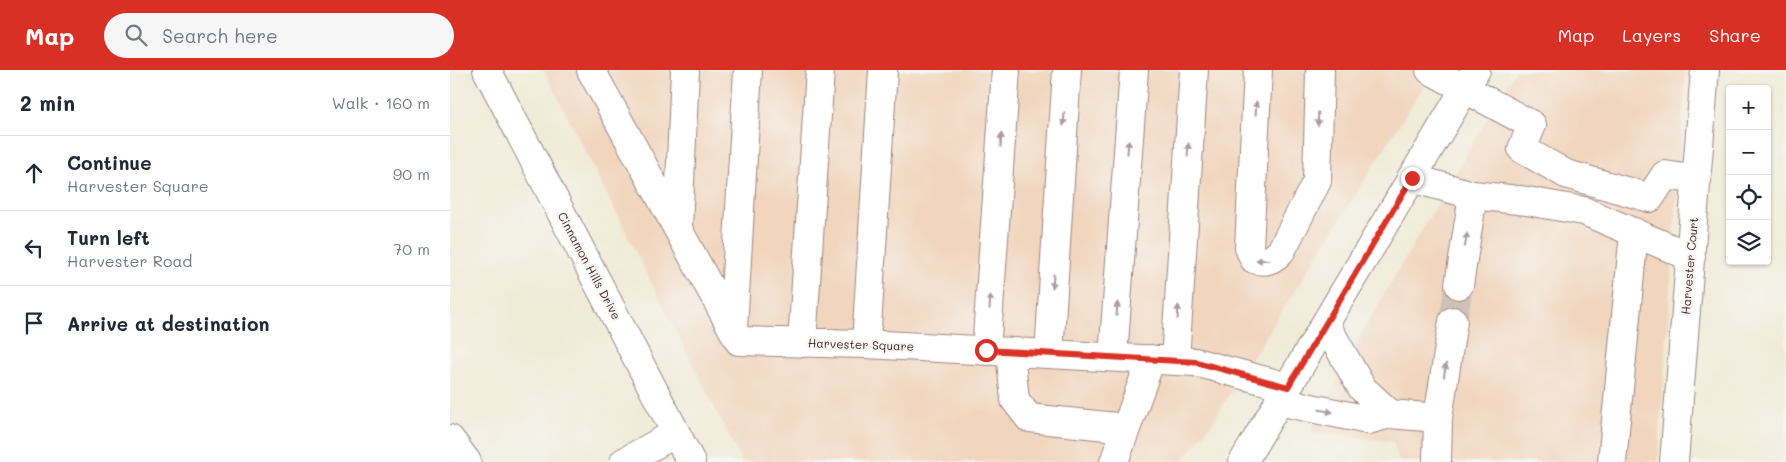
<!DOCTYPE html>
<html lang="en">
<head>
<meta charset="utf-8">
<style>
  :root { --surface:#fff; --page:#f6f6f7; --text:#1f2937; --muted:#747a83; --line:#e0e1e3; --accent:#d93025 }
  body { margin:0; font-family:Mali,sans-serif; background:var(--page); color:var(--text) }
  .controls { position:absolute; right:15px; top:15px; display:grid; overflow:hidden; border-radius:5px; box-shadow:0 1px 4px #0004 }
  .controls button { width:45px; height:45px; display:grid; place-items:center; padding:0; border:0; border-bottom:1px solid var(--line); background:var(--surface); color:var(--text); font:25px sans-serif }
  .stop { position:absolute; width:15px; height:15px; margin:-11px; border:4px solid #d93025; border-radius:50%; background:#fff }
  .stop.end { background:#d93025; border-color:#fff; box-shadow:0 1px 5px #0008 }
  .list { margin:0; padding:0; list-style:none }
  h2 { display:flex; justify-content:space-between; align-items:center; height:65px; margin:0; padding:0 20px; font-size:21px }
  h2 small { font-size:16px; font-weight:400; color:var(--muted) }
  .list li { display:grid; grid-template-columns:32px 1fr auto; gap:15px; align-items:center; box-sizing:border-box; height:75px; padding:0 20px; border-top:1px solid var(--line) }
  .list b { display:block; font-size:19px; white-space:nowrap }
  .list p { margin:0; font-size:16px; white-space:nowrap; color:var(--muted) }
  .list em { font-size:16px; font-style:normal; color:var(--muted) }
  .icon { flex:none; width:28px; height:28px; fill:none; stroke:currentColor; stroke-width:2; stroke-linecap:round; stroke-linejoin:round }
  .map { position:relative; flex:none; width:1336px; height:392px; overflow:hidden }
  header { display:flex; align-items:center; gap:30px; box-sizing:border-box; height:70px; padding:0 25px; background:var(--accent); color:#fff }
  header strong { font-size:24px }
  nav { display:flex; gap:28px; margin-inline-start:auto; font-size:18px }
  .search { width:350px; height:45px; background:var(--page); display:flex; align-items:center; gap:12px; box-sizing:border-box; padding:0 18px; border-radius:28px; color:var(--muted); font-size:19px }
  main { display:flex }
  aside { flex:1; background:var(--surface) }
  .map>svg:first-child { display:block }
</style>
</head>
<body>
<header>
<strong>Map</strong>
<div class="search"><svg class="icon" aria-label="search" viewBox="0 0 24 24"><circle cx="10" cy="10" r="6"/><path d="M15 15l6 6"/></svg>Search here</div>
<nav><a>Map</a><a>Layers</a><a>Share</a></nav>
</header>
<main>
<aside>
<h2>2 min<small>Walk · 160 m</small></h2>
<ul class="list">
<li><svg class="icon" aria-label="ahead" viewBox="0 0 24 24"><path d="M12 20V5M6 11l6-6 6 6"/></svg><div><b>Continue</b><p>Harvester Square</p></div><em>90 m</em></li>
<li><svg class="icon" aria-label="left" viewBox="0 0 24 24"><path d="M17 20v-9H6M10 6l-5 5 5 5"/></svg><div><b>Turn left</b><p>Harvester Road</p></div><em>70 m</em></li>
<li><svg class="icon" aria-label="arrive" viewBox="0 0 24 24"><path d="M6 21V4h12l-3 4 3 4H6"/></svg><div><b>Arrive at destination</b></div></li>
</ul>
</aside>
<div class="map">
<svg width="1336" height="392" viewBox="0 0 1336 392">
  <rect width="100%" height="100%" fill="#f6f6f2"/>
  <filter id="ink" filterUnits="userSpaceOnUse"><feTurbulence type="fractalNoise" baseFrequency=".02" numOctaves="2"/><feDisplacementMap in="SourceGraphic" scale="10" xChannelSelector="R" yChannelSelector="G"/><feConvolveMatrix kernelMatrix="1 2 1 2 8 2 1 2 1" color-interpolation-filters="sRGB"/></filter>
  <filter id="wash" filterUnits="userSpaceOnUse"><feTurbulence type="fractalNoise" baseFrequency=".0096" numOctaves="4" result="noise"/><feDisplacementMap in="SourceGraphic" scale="20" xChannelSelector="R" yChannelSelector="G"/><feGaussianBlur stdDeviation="1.12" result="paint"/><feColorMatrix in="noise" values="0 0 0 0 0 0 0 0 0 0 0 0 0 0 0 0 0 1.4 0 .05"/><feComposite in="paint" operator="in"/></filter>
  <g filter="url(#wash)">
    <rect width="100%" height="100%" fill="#f0ebd7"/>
    <path fill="#f1d5bd" d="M94,0H986L965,30L759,357L732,392H292Z
      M1066,0H1236L1208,392H949L943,372L861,361L919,250Z"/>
  </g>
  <g filter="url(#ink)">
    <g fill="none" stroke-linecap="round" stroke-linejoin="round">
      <path stroke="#cfc2b5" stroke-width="28" stroke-dasharray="28 14" stroke-linecap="butt" d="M1003,251L1009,215"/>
      <g stroke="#9d8581" stroke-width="30">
        <path id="minor" d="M37,0L241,392
          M141,0L289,271L416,274L745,292L838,317
          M808,0L799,178L804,189C815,193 823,190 831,181L867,111L870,0
          M980,0L1082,55L1072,79L1116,104L1200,128L1215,105L1247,110
          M961,108L1023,125L1077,131L1134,141L1241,187
          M228,158L235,0
          M1009,215L1023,125
          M876,255L912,318L940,344
          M283,259L298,0
          M352,273L370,0
          M416,274L433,0
          M536,281L556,0
          M560,282L565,330L579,348L676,358
          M599,284L617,0
          M663,287L684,0
          M725,291L744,0
          M828,331L918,350L940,344L988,348
          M0,369L17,392
          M174,392L226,363
          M664,392L701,289
          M987,392L988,348L1003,251
          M1162,392L1184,162
          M1224,392L1255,0"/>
      </g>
      <g stroke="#9d8581" stroke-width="30">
        <path id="major" d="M793,392L1026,0"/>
      </g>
      <use href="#minor" stroke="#fff" stroke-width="28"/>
      <use href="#major" stroke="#fff" stroke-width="28"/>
    </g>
    <defs><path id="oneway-solid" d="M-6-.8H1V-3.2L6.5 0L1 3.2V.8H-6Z" transform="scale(1.25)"/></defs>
    <g fill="#ae9aa0">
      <use href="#oneway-solid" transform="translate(806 38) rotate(-87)"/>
      <use href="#oneway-solid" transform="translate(614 49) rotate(94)"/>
      <use href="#oneway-solid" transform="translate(868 49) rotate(92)"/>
      <use href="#oneway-solid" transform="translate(551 70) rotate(-86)"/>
      <use href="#oneway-solid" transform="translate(678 77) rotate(-86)"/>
      <use href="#oneway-solid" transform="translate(738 80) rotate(-86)"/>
      <use href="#oneway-solid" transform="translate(1016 170) rotate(-81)"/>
      <use href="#oneway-solid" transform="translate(813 190) rotate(179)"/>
      <use href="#oneway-solid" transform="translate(603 211) rotate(94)"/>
      <use href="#oneway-solid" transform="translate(540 232) rotate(-86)"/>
      <use href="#oneway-solid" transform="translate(667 239) rotate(-86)"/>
      <use href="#oneway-solid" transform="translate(728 242) rotate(-86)"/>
      <use href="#oneway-solid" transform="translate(995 300) rotate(-81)"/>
      <use href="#oneway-solid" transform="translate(876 341) rotate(11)"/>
    </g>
  </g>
  <g fill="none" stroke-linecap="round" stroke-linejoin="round" filter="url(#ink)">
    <path stroke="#d93025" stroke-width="6" d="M536,280L746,292L838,317L962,108"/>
  </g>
  <g text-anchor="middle" stroke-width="4.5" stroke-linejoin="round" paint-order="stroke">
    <g font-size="12" fill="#4a1f2b" stroke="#f6f6f2">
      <text transform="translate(139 196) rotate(62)" y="4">Cinnamon Hills Drive</text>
      <text transform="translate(1240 196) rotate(-85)" y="4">Harvester Court</text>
      <text transform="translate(411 275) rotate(2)" y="4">Harvester Square</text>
    </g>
  </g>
</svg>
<div class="controls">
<button>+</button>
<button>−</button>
<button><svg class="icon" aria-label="locate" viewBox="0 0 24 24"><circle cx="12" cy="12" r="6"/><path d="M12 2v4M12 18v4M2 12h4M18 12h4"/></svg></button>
<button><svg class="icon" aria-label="layers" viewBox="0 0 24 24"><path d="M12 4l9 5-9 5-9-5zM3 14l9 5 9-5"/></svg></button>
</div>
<div class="stop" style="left:536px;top:280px"></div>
<div class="stop end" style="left:962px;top:108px"></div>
</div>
</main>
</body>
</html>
